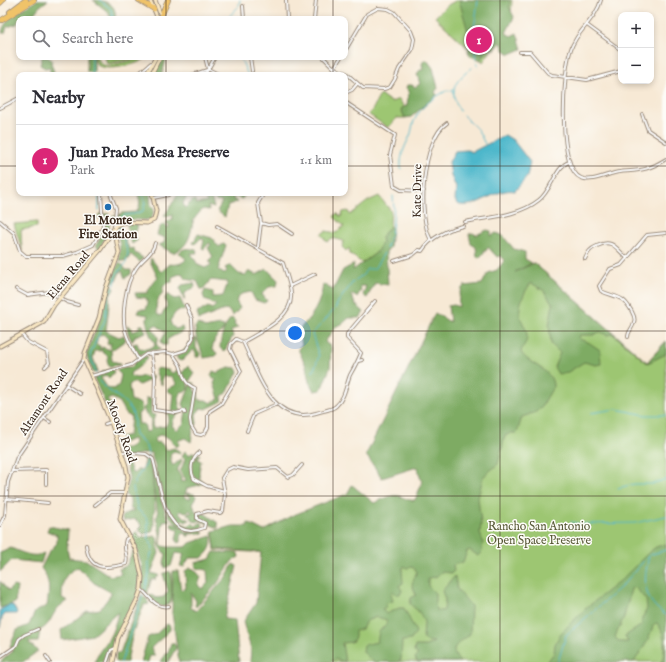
<!DOCTYPE html>
<html lang="en">
<head>
<meta charset="utf-8">
<style>
  :root { --surface:#fff; --page:#f2f2f3; --text:#2b2b33; --muted:#7c7c81; --line:#e1e1e2; --accent:#db2777 }
  body { margin:0; font-family:"IM FELL English",serif; background:var(--page); color:var(--text) }
  .controls { position:absolute; right:12px; top:12px; display:grid; overflow:hidden; border-radius:8px; box-shadow:0 2px 6px #0003 }
  .controls button { width:36px; height:36px; display:grid; place-items:center; padding:0; border:0; border-bottom:1px solid var(--line); background:var(--surface); color:var(--text); font:20px sans-serif }
  .you { position:absolute; left:295px; top:333px; width:14px; height:14px; margin:-10px; border:3px solid #fff; border-radius:50%; background:#1a73e8; box-shadow:0 0 0 6px #1a73e833 }
  .badge { display:grid; place-items:center; width:26px; height:26px; border-radius:50%; background:var(--accent); color:#fff; font-size:13px; font-weight:700 }
  .pin { position:absolute; translate:-50% -50%; border:2px solid #fff; box-shadow:0 1px 4px #0006 }
  .list { margin:0; padding:0; list-style:none }
  h2 { display:flex; justify-content:space-between; align-items:center; height:52px; margin:0; padding:0 16px; font-size:17px }
  h2 small { font-size:13px; font-weight:400; color:var(--muted) }
  .list li { display:grid; grid-template-columns:26px 1fr auto; gap:12px; align-items:center; box-sizing:border-box; height:72px; padding:0 16px; border-top:1px solid var(--line) }
  .list b { display:block; font-size:15px; white-space:nowrap }
  .list p { margin:0; font-size:13px; white-space:nowrap; color:var(--muted) }
  .list em { font-size:13px; font-style:normal; color:var(--muted) }
  .icon { flex:none; width:22px; height:22px; fill:none; stroke:currentColor; stroke-width:2; stroke-linecap:round; stroke-linejoin:round }
  .map { position:relative; flex:none; width:666px; height:662px; overflow:hidden }
  .search { position:absolute; background:var(--surface); box-shadow:0 2px 6px #0003; left:16px; top:16px; width:332px; height:44px; display:flex; align-items:center; gap:10px; box-sizing:border-box; padding:0 14px; border-radius:8px; color:var(--muted); font-size:15px }
  .panel { position:absolute; background:var(--surface); box-shadow:0 2px 6px #0003; left:16px; top:72px; width:332px; height:124px; border-radius:8px }
  .map>svg:first-child { display:block }
</style>
</head>
<body>
<div class="map">
<svg width="666" height="662" viewBox="0 0 666 662">
  <rect width="100%" height="100%" fill="#fdfcf7"/>
  <filter id="ink" filterUnits="userSpaceOnUse"><feTurbulence type="fractalNoise" baseFrequency=".025" numOctaves="2"/><feDisplacementMap in="SourceGraphic" scale="8" xChannelSelector="R" yChannelSelector="G"/><feConvolveMatrix kernelMatrix="1 2 1 2 8 2 1 2 1" color-interpolation-filters="sRGB"/></filter>
  <filter id="wash" filterUnits="userSpaceOnUse"><feTurbulence type="fractalNoise" baseFrequency=".012" numOctaves="4" result="noise"/><feDisplacementMap in="SourceGraphic" scale="16" xChannelSelector="R" yChannelSelector="G"/><feGaussianBlur stdDeviation="0.9" result="paint"/><feColorMatrix in="noise" values="0 0 0 0 0 0 0 0 0 0 0 0 0 0 0 0 0 1.4 0 .05"/><feComposite in="paint" operator="in"/></filter>
  <g filter="url(#wash)">
    <rect width="100%" height="100%" fill="#f7e9d5"/>
    <path fill="#9dc672" stroke="#6c7848" d="M457,0H512L511,16L513,18L483,62L435,17L446,6Z
      M94,57H97L101,64L107,66L147,57C140,65 106,72 97,65Z
      M105,57H140L107,64Z
      M381,95L391,102L399,99L404,107L401,109L405,118H397L388,128L368,114C375,110 375,100 381,95Z
      M379,196L391,211L390,226L381,237L382,243L376,253L362,263L350,254L349,248L346,251L342,247L344,241L332,238L327,242L321,234L326,231L336,233L344,226L334,217L337,213L341,217L343,212L348,211L350,215L368,201Z
      M37,222V227L21,230L22,251L14,224Z
      M534,263L647,362L666,341V662H272L320,556L215,550L212,532L233,527H248V523L264,532L374,504L415,501L422,483L450,324L459,308L479,286L515,273Z"/>
    <path fill="#7eab64" stroke="#5c6a41" fill-rule="evenodd" d="M37,0H48L39,7L30,19H27L30,13L19,19L17,24L7,27L5,33H2C3,18 25,8 37,0Z
      M93,0C105,0 118,4 115,19H111L108,12Z
      M459,0H510L509,7L514,17L506,33L511,36L517,33L522,49L510,54L504,50L501,42L495,49L486,48L481,60L470,56L468,51L471,42Z
      M42,57H48L52,60L51,63L54,72L53,75L50,74V67L45,68L40,65Z
      M87,57H94V73L87,72Z
      M161,57H171L172,59H166L162,75H153Z
      M424,60H427L433,68L438,88L435,92L437,95L411,117L405,118L401,109L407,105L409,91L406,88L407,85H412L415,87L420,84L417,74L420,70H423L422,64Z
      M138,193H150L151,206L154,209L152,219C142,222 126,217 114,221L111,219L112,216H116L122,213L136,212C142,206 139,201 138,193Z
      M179,193L195,194L192,198L187,196L183,203L185,208L194,199L197,204L207,202L202,195V193H210L214,208L208,206L209,210L203,209C200,212 194,218 193,222C190,237 188,247 173,253L158,245L164,243L165,238L157,235L159,228L163,224L169,228V225L166,223L167,221L172,220L173,215L167,217L164,216Z
      M213,193H246L242,199L234,196L233,199L237,202L228,205L225,217L217,211L222,202L216,201Z
      M99,214H109C113,225 104,241 99,250L96,245C101,238 105,229 104,219L98,218Z
      M129,222L138,225L136,232L132,230L131,233L138,240L132,244L129,237L125,241L130,249L134,248L135,253L143,258L140,262L130,254L129,259L124,261L119,260L120,244L116,232L119,225L121,226L119,232L123,235L129,232L127,227Z
      M390,226L392,228L390,247L386,252L388,285L375,283L367,298L363,295L366,286H360L361,290L357,297L350,294L356,305L364,312L360,318H349L341,325L336,326L325,342L331,347L330,368L321,390L314,391L309,382L306,366L298,349L302,344L297,331C312,318 321,303 323,284L333,290L343,270L354,264L353,270L376,253L382,243L381,237Z
      M487,230L491,231V236L496,233L502,235L514,249L525,252V259L532,263L515,272L534,263L647,363L666,341V354L648,363L613,334L607,335L600,332L593,335H580L579,339L588,342L600,350L601,364L596,365L584,362L568,372L558,374L554,367L560,353L551,344L549,325L553,304L543,290L531,283C525,291 518,304 520,315C521,322 527,328 527,336C528,342 522,346 521,352C528,365 554,369 553,387L542,406L536,412L522,417L517,433H511L505,436L498,464L483,477L478,498L481,523L480,533L483,542L481,554L478,556L470,550L467,551L463,562L453,565L454,571L452,573L441,572L436,577L428,578V586L435,593V605L437,610L442,611L444,610L445,599L442,591L455,576L457,589L471,606L470,634C460,644 446,646 460,662H417L415,658L418,654L414,652L415,646H426L434,642L425,641L423,638L424,622L419,612L410,604L411,598L416,595L412,584L417,571L412,567L407,568L404,566L402,570L403,583L399,586L402,590L401,593L397,595L393,591L391,593L393,601L386,603V607L382,609L386,614L399,608H404L416,632L411,640L402,641L401,660L397,662H373L363,652L364,645L377,642L379,632L386,624L387,620L377,617L366,621L362,629L355,631V637L352,642L342,643L345,662L335,659L330,662H250L251,649L243,622L256,603L261,552L215,549L213,531L233,526H248V523L264,531L291,516L347,494L352,485L374,503C382,500 391,494 399,496C406,498 408,501 415,500L422,483L417,467L382,478L366,455L435,313L450,322L448,306L454,305L459,307C458,300 459,291 464,286L482,284L488,273L497,270L505,260L500,256L497,257L488,247L486,251L484,250V253L479,258L477,257L476,247L471,244L469,234L473,233L476,235Z
      M198,234L212,238L219,247L223,244L226,245L218,270L224,274L227,271L225,268L230,265L239,274L246,275L249,271L256,275L267,269L278,280L277,286L269,287L262,294L267,301L264,303L255,300L251,292L241,294L236,301L240,308L233,316L227,309L199,320L197,313L208,307L212,309L216,305L205,300L203,295L205,290L213,292V297L223,296L228,282L211,280L203,289H201L197,281C189,280 185,280 182,273L172,277V282L167,283L163,287V292C157,300 155,304 157,314L161,316L167,307L165,298L168,294L174,299L180,298L185,310L182,311L179,310L175,313L170,321L172,326L176,329L182,327L183,331C177,335 172,336 167,340V345H163L161,341L166,332L156,325L152,327L158,337V342H154C149,334 145,324 148,315L137,313L139,309H146L148,303L146,298L136,297L135,293H147L154,280L158,278L150,261L151,258L161,272L170,264C175,265 183,264 186,259L179,253C183,247 190,248 196,250L197,253H191L198,265L205,268L211,265L209,261L213,257L208,248L211,244L209,243L204,249L202,248L204,240L201,238L195,244L193,243Z
      M119,262L122,264L126,270H131V274L125,278L122,271L120,272L116,281L112,283L111,285L114,289L110,296L106,331L119,337L124,335L126,340L112,350L110,347L111,343L107,344L108,339L103,334L98,337L96,344L100,346V351H95L93,358L98,371L93,373L86,355L102,313L105,297L110,280Z
      M194,283L195,287L185,293L184,300L180,289L182,285Z
      M232,318L235,321L234,325L238,327L231,331L233,336L224,352L220,348C220,341 225,321 232,318Z
      M198,324L205,328L219,325L224,326V329L215,339L212,349L217,353L216,356L204,358L196,336L195,327Z
      M127,325L132,328L133,332L138,329L140,325H143L146,332L135,336L132,342L128,333Z
      M194,338L196,339V348L200,353L199,357H196V352L193,350L182,361L178,360L176,356L191,345Z
      M137,343L139,348L146,349L155,346L154,343H156L160,350H149L140,355L136,353L133,344Z
      M102,347L111,350L112,361L120,363V365L109,366L107,360L108,356L101,351Z
      M146,356L148,357C145,362 137,370 131,372L130,376L137,378L143,376L147,378L152,376V379L139,385L135,382L130,384L129,386L131,400L141,404L142,411L138,414L139,424H144L146,432L150,431L151,419L146,415L143,408L146,406V398L151,399V414L155,415L152,424L153,428L166,426L169,418L167,413L172,412L174,395L167,390L177,384L171,376L162,377V385L160,383L155,370L157,368L168,370L174,374L175,371L178,370L182,373L188,366L194,373L188,384V389L185,392L182,391C178,398 177,404 182,411L174,418L172,426L177,430L184,423L186,411L183,404L191,383H194V390L198,393L199,400H206L211,403L219,399L214,383L216,380L211,376L213,371L218,373L229,367L236,368L238,372L227,393L222,396L221,402L206,409L201,408L196,414L197,424L193,429L191,442L185,438L177,441L180,443L177,447C169,440 172,437 159,435L154,440L156,443L160,442L167,450L174,448L181,452L180,454L174,451L170,454L172,465H174L181,459L182,460L177,471L181,476V482L186,481L185,478L180,472L185,459L182,457L185,451L189,455L192,453L200,454L197,459L201,461L199,472L200,480L204,482L200,485L187,488L184,497L189,499L191,498L190,496L187,495L186,493L194,494L196,496L193,504L196,513H204L218,523V528L200,520L197,522L193,521L190,516L187,515L188,513H192L190,510L187,512L180,511L179,513L189,520L186,522L182,520L180,523L189,526L192,523L196,526L201,522L203,525L200,530L204,533L190,534L189,530L179,526L169,516L151,453H145L127,458L123,455V448H130L134,443L133,439L122,443L121,437L129,435L131,417L126,414L118,401L112,398L107,400L111,404L107,407L94,379L102,372L112,369L114,372L109,378L106,375L101,378L107,387L114,389L119,385L121,375L116,370L124,367H132L137,359Z
      M146,457L150,458C152,463 154,500 155,509C152,516 156,524 152,532L143,534L139,530L141,525L135,519L124,521L122,518L123,515L134,510L130,508V499L125,495L129,478L126,462L128,461L132,473H135L137,470L143,469Z
      M153,468L159,484V492L167,517L170,520L164,521L162,526L161,545L166,547H186L190,543L211,536C213,546 210,551 202,558H189L184,567L180,566L184,554L175,553L171,566L165,568L164,562L166,554C157,549 161,542 160,533C159,528 157,522 156,517L158,515L153,484Z
      M172,522L189,533V536H187V534L182,533L181,535V542L178,543L176,539L178,530L171,526Z
      M49,526L68,530L67,549L69,558L86,560L110,576L121,574L119,569L126,566L134,550L139,568V588L133,605L105,662H95C97,652 103,648 108,640C113,631 116,622 118,612L93,635L62,640L61,630L87,611L100,609L112,593L94,583L78,567C62,576 63,580 62,598L68,601C50,609 54,624 40,630L38,642H28L38,651L23,662H0L13,651L10,646L17,630L29,625L35,612L47,606C49,591 51,581 41,568L49,552L57,543V535L47,531Z
      M136,531L139,535V538L156,536C159,540 157,548 159,553L151,573L159,575L156,579L151,580L147,595L142,590V566L132,537Z
      M666,544V662H661C666,652 665,631 657,623L654,624L647,642L634,662H547L554,653L555,644L561,633L585,609L620,581L649,552L656,547ZM635,587L646,600L647,609L642,618V625L625,636L628,642H619L615,637L624,617L631,589Z
      M11,548C21,552 34,559 44,553L41,563L12,560L0,572V553Z
      M214,552L238,553L239,557L232,561L217,584L196,607L195,606L196,601L191,593V608L196,611L226,577L233,564L237,566L224,619L235,620L239,662H179L172,613L173,571H178L181,590L186,588L185,571L190,568L194,569L201,577L198,585L202,589L208,583L207,570L196,568L195,563L210,559Z
      M169,571L171,573L172,597L170,603L164,607L154,604L148,598L150,594L156,598L164,597L168,591L163,574Z
      M0,581L8,591L13,586L17,587L15,603L0,608Z
      M141,595L146,598L149,604L144,605L133,632L127,662H116V653H120Z
      M167,624L170,626V630L151,648L155,656H150L148,662H141L148,637L156,634Z
      M171,643H174L176,648L168,662H161L165,654L168,653Z"/>
    <path fill="#4db7cb" stroke="#447074" d="M505,135L513,140L530,162L527,177L515,191C495,187 477,211 457,204L455,200L456,188L451,176L449,162L455,151L467,150L472,152Z
      M9,605L13,606L17,612L16,614H5L2,618L0,628V610Z"/>
    <g fill="none" stroke-linecap="round" stroke-linejoin="round">
      <path stroke="#4db7cb" stroke-width="1" d="M100,0L111,9L113,19
        M239,5L240,0
        M227,19L238,7
        M92,57V75
        M240,57L248,75
        M477,65L475,53L477,40L474,29L478,0
        M448,91L453,90
        M460,111C448,91 454,81 472,68
        M463,115L478,130L485,144
        M401,169C400,156 404,148 410,136C412,131 412,126 414,121C420,107 433,98 446,91
        M99,193V210
        M119,220L124,215L134,214L143,211L145,203L142,193
        M386,249C393,234 395,212 393,196
        M364,273L367,269H374L384,253
        M313,372L319,356L312,334L335,309L338,302L353,282L364,274
        M96,373L90,355L105,320L108,295L115,284L116,275L126,263L128,253L120,226
        M97,375C104,393 120,394 130,408C136,417 133,426 135,435L146,446L148,454
        M591,413L616,409L646,415H666
        M618,488L634,484H653L666,479
        M571,522L582,524L635,523L666,516
        M649,556C643,581 642,600 666,615
        M145,590L149,574V562L153,548L148,537V521L146,517L138,510L133,488L135,480L147,463V456
        M121,662L143,594
        M558,662L566,635L621,587L649,555L666,550"/>
    </g>
  </g>
  <g filter="url(#ink)">
    <g fill="none" stroke-linecap="round" stroke-linejoin="round">
      <g stroke="#998a7a" stroke-width="4">
        <path id="street" d="M286,0L287,19
          M601,0C596,20 575,32 570,52C563,73 557,168 581,178C593,183 608,173 620,172C641,170 647,171 666,159
          M243,6L244,19
          M314,19L316,0
          M587,25L621,50
          M520,52H530L548,73L552,75L587,80L621,71
          M205,57L208,69L220,75
          M250,57L252,71
          M323,57L334,68L346,73L363,88L384,89L390,87L395,79L399,69L412,50L414,39L411,31L394,12L388,9L378,8L367,14L345,51
          M334,68L341,57
          M137,75L151,63
          M192,75L207,70
          M205,75L215,57
          M345,93L352,90L357,84
          M345,102L395,135L390,155L394,186L401,190L424,191
          M0,108L19,98
          M642,114L648,130L666,142
          M110,193L116,208L114,227
          M153,198L168,195
          M0,221L14,233L20,251L26,256H63L77,252L93,245L103,227L101,193
          M465,222C490,217 519,216 539,200C552,190 555,167 569,162
          M261,223L268,225L277,224L292,234
          M217,226L283,263C286,273 290,283 291,293C294,318 260,332 243,342
          M431,240C417,216 422,139 447,123
          M258,247L261,223L258,203L264,193
          M585,259C588,252 590,249 597,246C613,238 616,249 627,258
          M394,261L413,255L419,250L422,251C430,238 448,229 463,226
          M290,286L315,274
          M16,289L27,295L50,292L67,302L78,305
          M22,335L28,342L47,352L49,363L45,367
          M628,337C628,331 633,328 634,322C636,318 633,314 631,310C622,294 615,298 601,291L599,286L610,269L621,265L647,235L666,233
          M243,342C258,373 272,426 316,413C322,411 332,410 336,406C345,398 346,385 350,375C354,368 358,361 361,353L347,338V334L375,301
          M151,353L155,377L154,410L176,413L184,411L185,413
          M173,354C175,358 178,361 180,365C184,376 183,383 195,388L190,419L191,426L196,434L201,435L205,433L208,427V415L210,411L221,404L241,371L230,349L231,344L236,339L243,342
          M138,359C133,350 128,341 125,330C122,313 125,285 135,270C141,259 152,256 155,243
          M358,361L362,360
          M91,376L131,365L146,354L165,352L173,354L186,350L193,338L192,319L186,305
          M66,385L80,394
          M44,418L50,422
          M105,424L111,422
          M247,431L254,414L277,404
          M122,452L146,454L153,459C161,484 163,545 204,528L205,523L197,519V514L208,511L220,513L223,511L225,494L222,478L227,470L233,467L248,470L277,468L288,477L293,475L302,465
          M200,452C192,458 189,468 194,479L207,486L224,491
          M12,471L46,470V484
          M8,499L48,503
          M95,505L110,493H125
          M0,525L5,515L8,482L17,457L84,359
          M86,545C89,571 105,569 126,564C129,554 122,550 126,539L130,537
          M141,589C150,596 155,609 169,606
          M46,656L50,662
          M0,657L16,646L19,639L24,635L38,629
          M107,662L111,650L116,648"/>
      </g>
      <g stroke="#998a7a" stroke-width="5">
        <path id="secondary" d="M150,0L158,19
          M155,0L162,19
          M146,75L156,57
          M151,75L160,57
          M0,346L44,322L54,305L101,249L116,225L124,222L147,223L154,220L156,211L152,193
          M113,662L118,638L137,600L141,589L142,577L136,550L120,519L128,477L126,466L111,422L84,359L85,353L99,318L106,288L119,253L114,228"/>
      </g>
      <g stroke="#998a7a" stroke-width="6">
        <path id="highway" d="M139,0L154,9
          M0,3L3,0
          M10,12L26,0
          M161,16L168,0
          M2,20L34,0"/>
      </g>
      <use href="#street" stroke="#fff" stroke-width="2"/>
      <use href="#secondary" stroke="#f9e7c3" stroke-width="3"/>
      <use href="#highway" stroke="#f0c369" stroke-width="4.5"/>
    </g>
  </g>
  <path fill="none" stroke="#3b2a1e" stroke-width="1" stroke-opacity="0.55" d="M166,0V19M333,0V19M500,0V662M166,57V75M333,57V75M0,166H19M345,166H666M166,193V662M333,193V662M0,331H666M0,496H666"/>
  <circle fill="#1f6fb2" stroke="#fdfcf7" stroke-width="1.5" cx="108" cy="207" r="4"/>
  <g text-anchor="middle" stroke-width="3" stroke-linejoin="round" paint-order="stroke">
    <g font-size="12" fill="#3b2a1e" stroke="#fdfcf7">
      <text transform="translate(417 191) rotate(-89)" y="4">Kate Drive</text>
      <text transform="translate(68 275) rotate(-50)" y="4">Elena Road</text>
      <text transform="translate(43 402) rotate(-56)" y="4">Altamont Road</text>
      <text transform="translate(122 431) rotate(70)" y="4">Moody Road</text>
    </g>
    <g font-size="12" font-weight="bold" fill="#3b2a1e" stroke="#fdfcf7">
      <text x="108" y="224">El Monte<tspan x="108" dy="14">Fire Station</tspan></text>
    </g>
    <g font-size="12" fill="#585937" stroke="#fdfcf7">
      <text x="539" y="530">Rancho San Antonio<tspan x="539" dy="14">Open Space Preserve</tspan></text>
    </g>
  </g>
</svg>
<div class="controls">
<button>+</button>
<button>−</button>
</div>
<div class="you"></div>
<div class="pin badge" style="left:479px;top:40px">1</div>
<div class="search"><svg class="icon" aria-label="search" viewBox="0 0 24 24"><circle cx="10" cy="10" r="6"/><path d="M15 15l6 6"/></svg>Search here</div>
<section class="panel">
<h2>Nearby<small></small></h2>
<ul class="list">
<li><span class="badge">1</span><div><b>Juan Prado Mesa Preserve</b><p>Park</p></div><em>1.1 km</em></li>
</ul>
</section>
</div>
</body>
</html>
